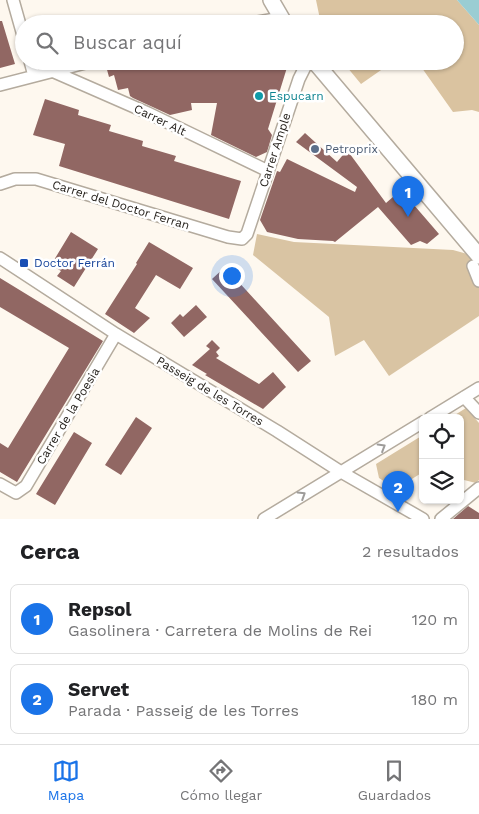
<!DOCTYPE html>
<html lang="es">
<head>
<meta charset="utf-8">
<style>
  :root { --surface:#fff; --page:#f2f2f2; --text:#202124; --muted:#757577; --line:#e0e0e0; --accent:#1a73e8 }
  body { margin:0; font-family:"Work Sans",sans-serif; background:var(--page); color:var(--text) }
  .controls { position:absolute; right:15px; bottom:15px; display:grid; overflow:hidden; border-radius:8px; box-shadow:0 1px 4px #0004 }
  .controls button { width:45px; height:45px; display:grid; place-items:center; padding:0; border:0; border-bottom:1px solid var(--line); background:var(--surface); color:var(--text); font:25px sans-serif }
  .you { position:absolute; left:231px; top:275px; width:18px; height:18px; margin:-12px; border:4px solid #fff; border-radius:50%; background:#1a73e8; box-shadow:0 0 0 8px #1a73e833 }
  .badge { display:grid; place-items:center; width:32px; height:32px; border-radius:50%; background:var(--accent); color:#fff; font-size:16px; font-weight:700 }
  .pin { position:absolute; translate:-50% -41px; filter:drop-shadow(0 1px 2px #0008) }
  .pin::after { content:''; position:absolute; top:26px; width:18px; height:15px; background:inherit; clip-path:polygon(0 0,100% 0,50% 100%) }
  .list { margin:0; padding:0; list-style:none }
  h2 { display:flex; justify-content:space-between; align-items:center; height:65px; margin:0; padding:0 20px; font-size:21px }
  h2 small { font-size:16px; font-weight:400; color:var(--muted) }
  .list li { display:grid; grid-template-columns:32px 1fr auto; gap:15px; align-items:center; box-sizing:border-box; height:70px; margin:0 10px 10px; padding:0 10px; border:1px solid var(--line); border-radius:8px }
  .list b { display:block; font-size:19px; white-space:nowrap }
  .list p { margin:0; font-size:16px; white-space:nowrap; color:var(--muted) }
  .list em { font-size:16px; font-style:normal; color:var(--muted) }
  .icon { flex:none; width:28px; height:28px; fill:none; stroke:currentColor; stroke-width:2; stroke-linecap:round; stroke-linejoin:round }
  .map { position:relative; flex:none; width:479px; height:519px; overflow:hidden }
  .search { position:absolute; background:var(--surface); box-shadow:0 1px 4px #0004; left:15px; right:15px; top:15px; height:55px; display:flex; align-items:center; gap:12px; box-sizing:border-box; padding:0 18px; border-radius:28px; color:var(--muted); font-size:19px }
  .sheet { height:225px; background:var(--surface) }
  nav { display:flex; justify-content:space-around; align-items:center; box-sizing:border-box; height:70px; border-top:1px solid var(--line); background:var(--surface); font-size:14px; color:var(--muted) }
  nav a { display:grid; justify-items:center; gap:2px }
  nav .on { color:var(--accent) }
  .map>svg:first-child { display:block }
</style>
</head>
<body>
<div class="map">
<svg width="479" height="519" viewBox="0 0 479 519">
  <rect width="100%" height="100%" fill="#fef8ef"/>
  <path fill="#d9c4a3" d="M257,234L294,242L453,250L471,255L479,266V316L389,376L364,340L335,356L329,317L253,255Z
    M466,408L479,423V480L476,483L460,479V418H450Z
    M423,435V472L396,489L379,478L376,464Z"/>
  <path fill="#dac3a0" d="M316,0H457L479,25V112L472,110L453,112L417,61H455V24H321Z
    M342,61H394L361,84Z"/>
  <path fill="#9acdd3" d="M457,0H479V25Z"/>
  <path fill="#916763" d="M0,21H2L15,64L0,68Z
    M122,61H289L268,129L272,135L267,152L256,157L211,135L217,103H191L192,110L170,115L133,98L130,96L128,88L118,90L114,75L109,77L106,66L122,63Z
    M45,99L79,110L78,115L111,125L109,131L143,141L142,146L176,156L174,161L241,181L229,219L59,166L65,144L33,135Z
    M305,133L337,162L347,150L386,203L401,190L439,234L427,244L420,241L411,245L378,207L335,242L333,241L298,239L267,232L260,220L277,171L280,172L287,159L355,192L357,187L296,142Z
    M71,232L98,249L74,287L57,276L61,271L51,265Z
    M149,242L193,268L180,289L156,275L135,308L150,318L134,333L105,314L137,264L136,263Z
    M225,267L311,361L298,372L212,279Z
    M0,278L103,341L17,482L0,472V443L8,448L69,348L0,307Z
    M196,305L207,317L184,337L171,323L180,314L183,317Z
    M212,340L220,348L216,352L219,356L216,358L259,384L273,372L286,387L263,409L205,375L207,374L192,365L210,349L206,346Z
    M136,417L152,428L121,475L105,465Z
    M74,432L92,443L55,505L36,494Z
    M468,506L479,513V519H453Z"/>
  <g fill="none" stroke-linecap="round" stroke-linejoin="round">
    <g stroke="#b4ab9e" stroke-width="14">
      <path id="minor" d="M13,0L24,39
        M246,24L281,18
        M30,61L34,76
        M52,71L148,113L268,171
        M0,85L93,61
        M0,184L15,179H36L228,237L242,239L247,234L299,79L308,61
        M0,258L116,334L277,431L341,472L423,519
        M473,266L479,281
        M464,397L479,413
        M430,418L479,388
        M0,484L16,493L26,486L116,334
        M264,519L423,422
        M441,519L479,488"/>
    </g>
    <g stroke="#b4ab9e" stroke-width="18">
      <path id="major" d="M271,0L285,24
        M314,61L479,256"/>
    </g>
    <use href="#minor" stroke="#fff" stroke-width="11"/>
    <use href="#major" stroke="#fff" stroke-width="15"/>
  </g>
  <defs><path id="oneway-chevron" d="M-2-3.5L2.5 0L-2 3.5" fill="none" stroke-width="1.6" stroke-linecap="round" stroke-linejoin="round" transform="scale(1.25)"/></defs>
  <g stroke="#9e9c9a">
    <use href="#oneway-chevron" transform="translate(382 447) rotate(-31)"/>
    <use href="#oneway-chevron" transform="translate(302 495) rotate(-32)"/>
  </g>
  <circle fill="#0f9aa8" stroke="#fff" stroke-width="2" cx="259" cy="96" r="5"/>
  <circle fill="#5c6f8a" stroke="#fff" stroke-width="2" cx="315" cy="149" r="5"/>
  <rect fill="#1a4fb4" stroke="#fff" stroke-width="2" x="19" y="258" width="10" height="10" rx="2.5"/>
  <g text-anchor="middle" stroke-width="5" stroke-linejoin="round" paint-order="stroke">
    <g font-size="12" fill="#0d838f" stroke="#fff" text-anchor="start">
      <text x="269" y="100">Espucarn</text>
    </g>
    <g font-size="12" fill="#27231e" stroke="#fff">
      <text transform="translate(160 120) rotate(26)" y="4">Carrer Alt</text>
      <text transform="translate(275 150) rotate(-72)" y="4">Carrer Ample</text>
      <text transform="translate(121 205) rotate(17)" y="4">Carrer del Doctor Ferran</text>
      <text transform="translate(210 391) rotate(31)" y="4">Passeig de les Torres</text>
      <text transform="translate(68 416) rotate(-59)" y="4">Carrer de la Poesia</text>
    </g>
    <g font-size="12" fill="#4e5e75" stroke="#fff" text-anchor="start">
      <text x="325" y="153">Petroprix</text>
    </g>
    <g font-size="12" fill="#164399" stroke="#fff" text-anchor="start">
      <text x="34" y="267">Doctor Ferrán</text>
    </g>
  </g>
</svg>
<div class="controls">
<button><svg class="icon" aria-label="locate" viewBox="0 0 24 24"><circle cx="12" cy="12" r="6"/><path d="M12 2v4M12 18v4M2 12h4M18 12h4"/></svg></button>
<button><svg class="icon" aria-label="layers" viewBox="0 0 24 24"><path d="M12 4l9 5-9 5-9-5zM3 14l9 5 9-5"/></svg></button>
</div>
<div class="you"></div>
<div class="pin badge" style="left:408px;top:217px">1</div>
<div class="pin badge" style="left:398px;top:512px">2</div>
<div class="search"><svg class="icon" aria-label="search" viewBox="0 0 24 24"><circle cx="10" cy="10" r="6"/><path d="M15 15l6 6"/></svg>Buscar aquí</div>
</div>
<section class="sheet">
<h2>Cerca<small>2 resultados</small></h2>
<ul class="list">
<li><span class="badge">1</span><div><b>Repsol</b><p>Gasolinera · Carretera de Molins de Rei</p></div><em>120 m</em></li>
<li><span class="badge">2</span><div><b>Servet</b><p>Parada · Passeig de les Torres</p></div><em>180 m</em></li>
</ul>
</section>
<nav>
<a class="on"><svg class="icon" aria-label="map" viewBox="0 0 24 24"><path d="M3 6l6-2 6 2 6-2v14l-6 2-6-2-6 2zM9 4v14M15 6v14"/></svg>Mapa</a>
<a><svg class="icon" aria-label="directions" viewBox="0 0 24 24"><path d="M12 3l9 9-9 9-9-9zM9 14v-3h6M13 9l2 2-2 2"/></svg>Cómo llegar</a>
<a><svg class="icon" aria-label="saved" viewBox="0 0 24 24"><path d="M7 4h10v16l-5-4-5 4z"/></svg>Guardados</a>
</nav>
</body>
</html>
